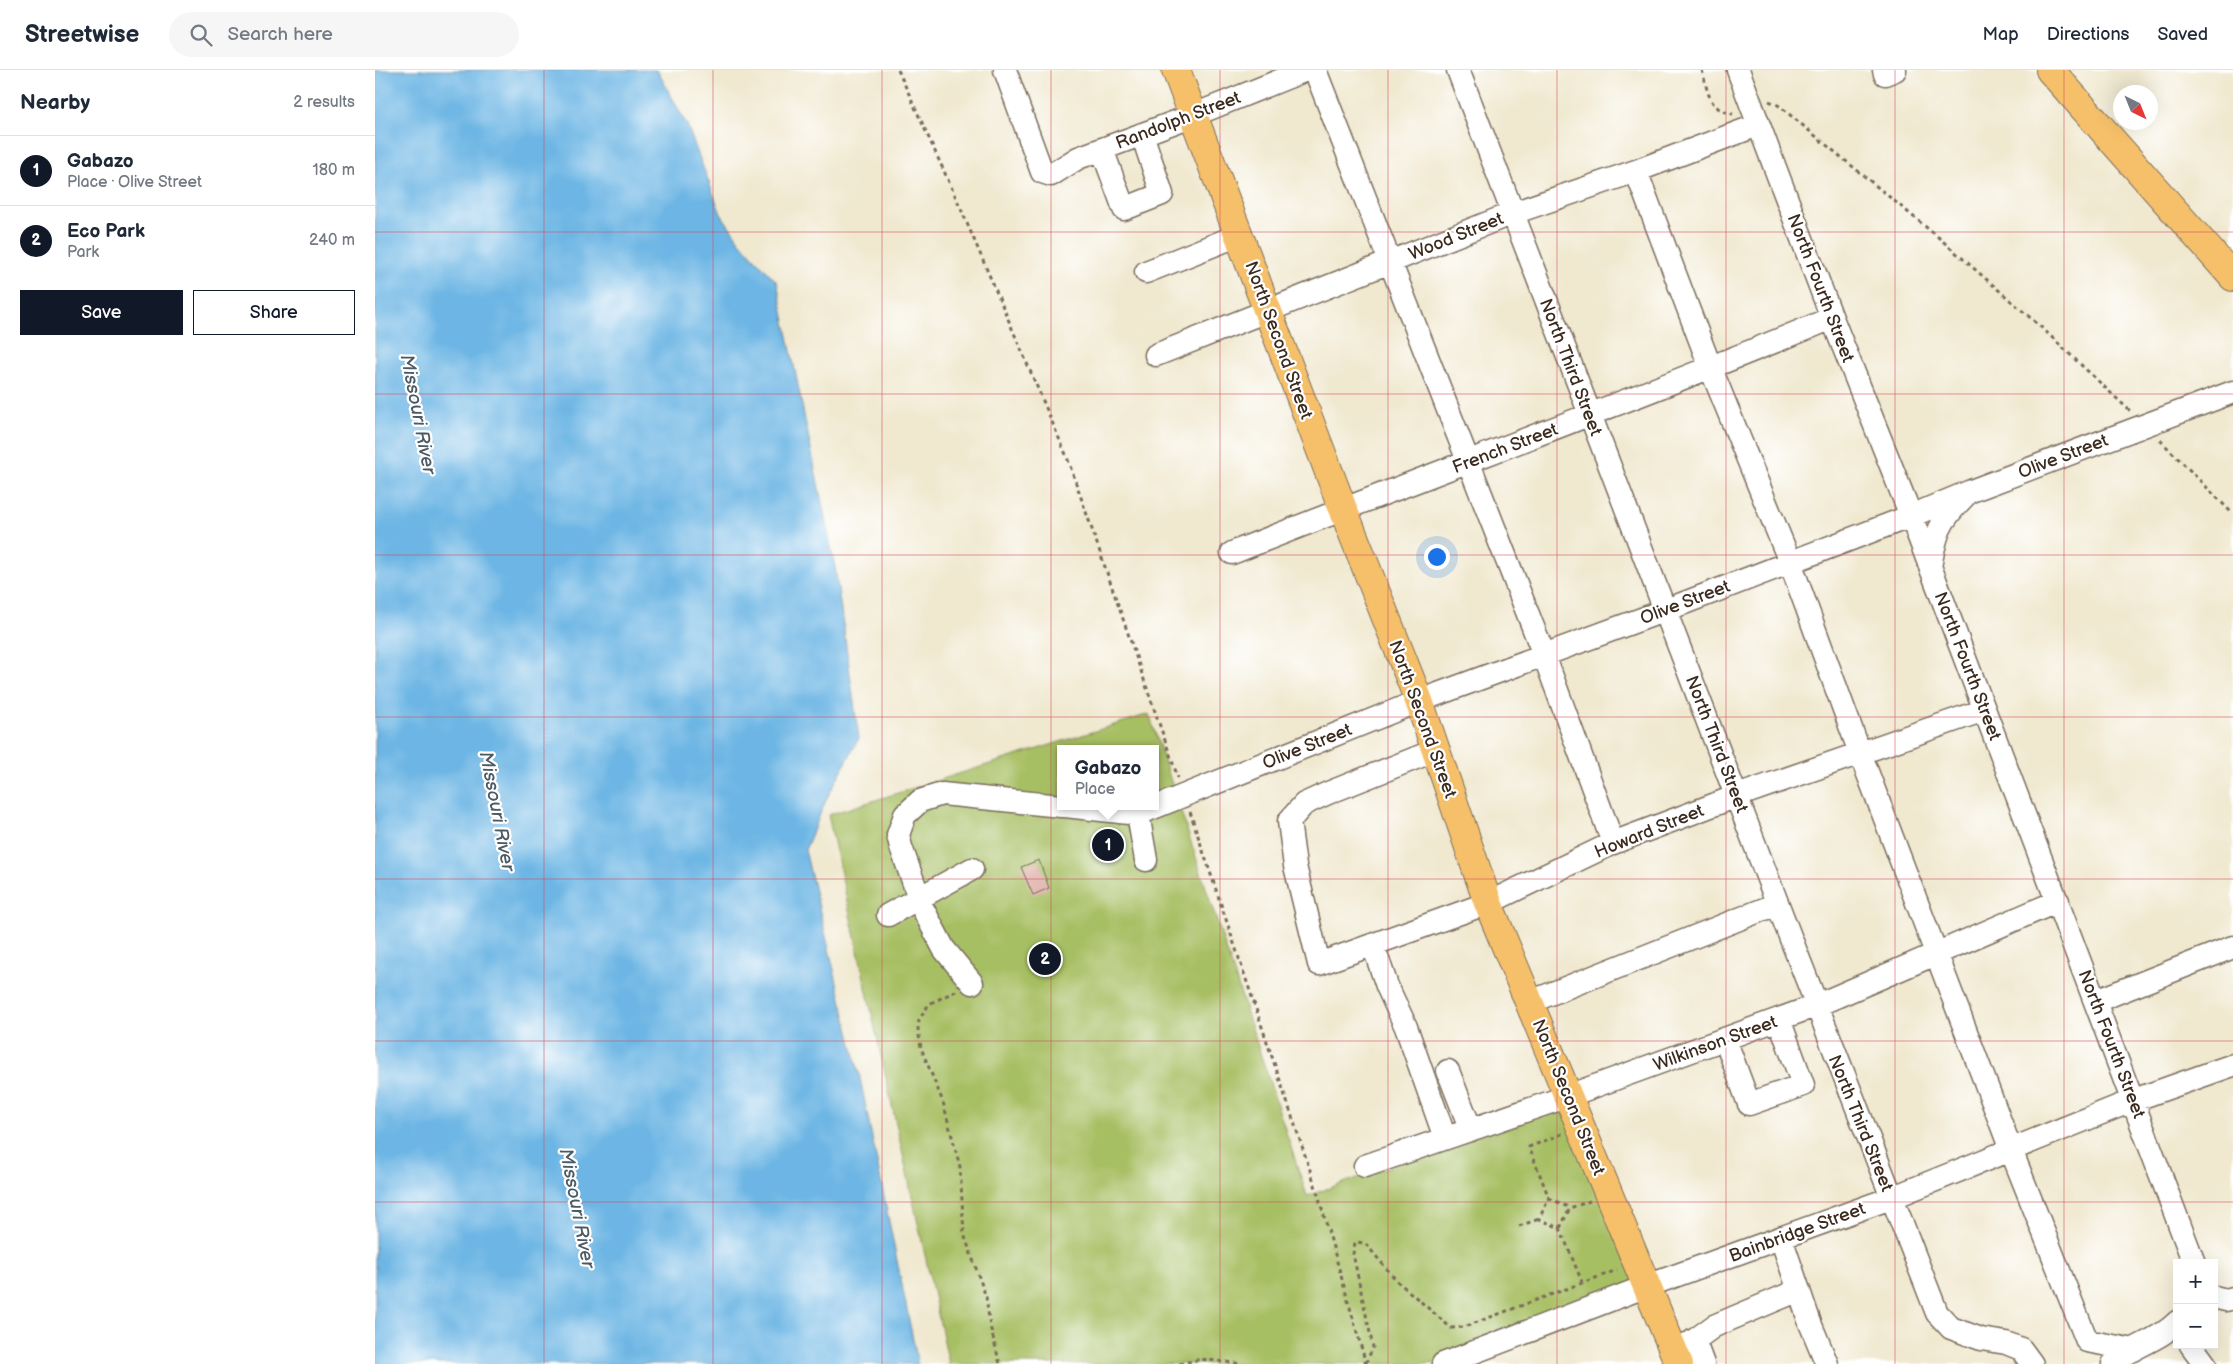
<!DOCTYPE html>
<html lang="en">
<head>
<meta charset="utf-8">
<style>
  :root { --surface:#fff; --page:#f6f6f7; --text:#1f2937; --muted:#747a83; --line:#e0e1e3; --accent:#111827 }
  body { margin:0; font-family:"Balsamiq Sans",sans-serif; background:var(--page); color:var(--text) }
  .controls { position:absolute; right:15px; bottom:15px; display:grid; overflow:hidden; border-radius:0px; box-shadow:0 5px 20px #0002 }
  .controls button { width:45px; height:45px; display:grid; place-items:center; padding:0; border:0; border-bottom:1px solid var(--line); background:var(--surface); color:var(--text); font:25px sans-serif }
  .compass { position:absolute; left:1738px; top:15px; width:45px; height:45px; border-radius:50%; background:var(--surface); box-shadow:0 5px 20px #0002; rotate:137deg }
  .you { position:absolute; left:1061px; top:486px; width:18px; height:18px; margin:-12px; border:4px solid #fff; border-radius:50%; background:#1a73e8; box-shadow:0 0 0 8px #1a73e833 }
  .badge { display:grid; place-items:center; width:32px; height:32px; border-radius:50%; background:var(--accent); color:#fff; font-size:16px; font-weight:700 }
  .pin { position:absolute; translate:-50% -50%; border:2px solid #fff; box-shadow:0 1px 5px #0006 }
  .popup { position:absolute; left:682px; top:675px; width:102px; height:65px; box-sizing:border-box; display:grid; place-content:center; border-radius:0px; background:var(--surface); filter:drop-shadow(0 1px 4px #0005); font-size:16px; white-space:nowrap; color:var(--muted) }
  .popup b { font-size:19px; color:var(--text) }
  .popup::after { content:''; position:absolute; left:50%; top:100%; margin-left:-10px; border:10px solid transparent; border-top-color:var(--surface) }
  .list { margin:0; padding:0; list-style:none }
  h2 { display:flex; justify-content:space-between; align-items:center; height:65px; margin:0; padding:0 20px; font-size:21px }
  h2 small { font-size:16px; font-weight:400; color:var(--muted) }
  .list li { display:grid; grid-template-columns:32px 1fr auto; gap:15px; align-items:center; box-sizing:border-box; height:70px; padding:0 20px; border-top:1px solid var(--line) }
  .list b { display:block; font-size:19px; white-space:nowrap }
  .list p { margin:0; font-size:16px; white-space:nowrap; color:var(--muted) }
  .list em { font-size:16px; font-style:normal; color:var(--muted) }
  .actions { display:flex; gap:10px; padding:15px 20px }
  .actions a { flex:1; padding:11px 0; border:1px solid var(--accent); border-radius:0px; text-align:center; font-size:18px; color:var(--accent) }
  .actions .main { background:var(--accent); color:#fff }
  .icon { flex:none; width:28px; height:28px; fill:none; stroke:currentColor; stroke-width:2; stroke-linecap:round; stroke-linejoin:round }
  .map { position:relative; flex:none; width:1858px; height:1294px; overflow:hidden }
  header { display:flex; align-items:center; gap:30px; box-sizing:border-box; height:70px; padding:0 25px; background:var(--surface); border-bottom:1px solid var(--line) }
  header strong { font-size:24px }
  nav { display:flex; gap:28px; margin-inline-start:auto; font-size:18px }
  .search { width:350px; height:45px; background:var(--page); display:flex; align-items:center; gap:12px; box-sizing:border-box; padding:0 18px; border-radius:28px; color:var(--muted); font-size:19px }
  main { display:flex }
  aside { flex:1; background:var(--surface) }
  .map>svg:first-child { display:block }
</style>
</head>
<body>
<header>
<strong>Streetwise</strong>
<div class="search"><svg class="icon" aria-label="search" viewBox="0 0 24 24"><circle cx="10" cy="10" r="6"/><path d="M15 15l6 6"/></svg>Search here</div>
<nav><a>Map</a><a>Directions</a><a>Saved</a></nav>
</header>
<main>
<aside>
<h2>Nearby<small>2 results</small></h2>
<ul class="list">
<li><span class="badge">1</span><div><b>Gabazo</b><p>Place · Olive Street</p></div><em>180 m</em></li>
<li><span class="badge">2</span><div><b>Eco Park</b><p>Park</p></div><em>240 m</em></li>
</ul>
<div class="actions"><a class="main">Save</a><a>Share</a></div>
</aside>
<div class="map">
<svg width="1858" height="1294" viewBox="0 0 1858 1294">
  <rect width="100%" height="100%" fill="#fff"/>
  <filter id="ink" filterUnits="userSpaceOnUse"><feTurbulence type="fractalNoise" baseFrequency=".02" numOctaves="2"/><feDisplacementMap in="SourceGraphic" scale="10" xChannelSelector="R" yChannelSelector="G"/><feConvolveMatrix kernelMatrix="1 2 1 2 8 2 1 2 1" color-interpolation-filters="sRGB"/></filter>
  <filter id="wash" filterUnits="userSpaceOnUse"><feTurbulence type="fractalNoise" baseFrequency=".0096" numOctaves="4" result="noise"/><feDisplacementMap in="SourceGraphic" scale="20" xChannelSelector="R" yChannelSelector="G"/><feGaussianBlur stdDeviation="1.12" result="paint"/><feColorMatrix in="noise" values="0 0 0 0 0 0 0 0 0 0 0 0 0 0 0 0 0 1.4 0 .05"/><feComposite in="paint" operator="in"/></filter>
  <g filter="url(#wash)">
    <rect width="100%" height="100%" fill="#f0e8cf"/>
    <path fill="#a7bf64" stroke="#717441" fill-rule="evenodd" d="M774,644L932,1126L1190,1034L1260,1212L1058,1294H574L453,745ZM686,679H780V736H686Z"/>
    <path fill="#6cb5e4" stroke="#547081" d="M0,0H282L312,55L346,144L366,173L402,212L460,497L484,668L452,728L430,780L484,1003L543,1294H0Z"/>
    <g id="blocks">
      <path fill="#dda8a0" d="M727 775a6 6 0 1 1 12 0a6 6 0 1 1-12 0Z
        M664,790L674,818L658,825L646,797Z"/>
    </g>
  </g>
  <g filter="url(#ink)">
    <use href="#blocks" fill-opacity="0" stroke="#7a6c5c" stroke-width="1"/>
    <g fill="none" stroke-linecap="round" stroke-linejoin="round">
      <g stroke="#7a6c5c" stroke-width="25">
        <path id="minor" d="M630,0L667,102L676,105L703,88L819,45L931,0
          M940,0L1169,585L1238,773
          M1083,0C1242,415 1399,830 1562,1243L1576,1258L1606,1269L1631,1273L1646,1279L1657,1294
          M1363,0L1457,248L1536,446L1819,1193
          M1509,0L1510,4L1520,0
          M727,79L749,139L787,124L767,64
          M1261,101L1336,299L1415,492L1485,683L1636,1080L1712,1271L1759,1280
          M771,202L864,165
          M781,285L1138,143L1261,101L1383,55
          M857,483C1057,403 1259,331 1457,248
          M1555,497C1561,463 1564,452 1589,427
          M1061,680L953,723L929,734L914,751L920,796L944,894L1113,833L1238,773L1362,726L1609,640
          M690,736L763,744L1044,631L1291,540L1536,446L1596,421L1858,322
          M763,744L771,790
          M513,845L597,799
          M998,875L1012,916L1031,957L1070,1068
          M597,913L569,879L548,839L526,777L523,765L530,745L545,731L567,724L686,736
          M1721,931L1858,877
          M1155,932L1402,834
          M1350,969L1374,1034L1428,1015L1404,949
          M1073,1001L1096,1060
          M990,1096L1179,1031L1440,936L1683,831
          M1406,1168L1435,1253L1452,1294
          M1839,1227L1851,1230L1858,1228
          M1319,1270L1328,1294
          M1816,1275L1830,1294
          M1298,1279L1317,1272L1339,1256L1424,1220
          M1068,1294L1272,1216L1516,1128L1759,1030L1858,995
          M1738,1294C1756,1276 1784,1271 1802,1252"/>
      </g>
      <g stroke="#7a6c5c" stroke-width="30">
        <path id="major" d="M801,0L968,439L1044,631L1113,833L1304,1294
          M1675,0L1858,207"/>
      </g>
      <path stroke="#7a6c5c" stroke-width="3" stroke-dasharray="4 4" stroke-linecap="butt" d="M523,0L583,132L692,387L803,708
        M1327,0C1333,21 1333,40 1358,44
        M1394,31L1403,35L1563,167L1667,258L1755,341
        M1785,370L1858,444
        M815,742L942,1121L991,1294
        M581,921L554,934L544,950L543,959L546,978L568,1032L585,1097L589,1164L611,1227L615,1256L625,1294
        M1187,1064L1154,1077L1174,1128L1164,1149L1185,1158L1207,1212
        M1174,1128L1195,1138
        M1144,1156L1164,1149
        M1185,1158L1195,1138L1215,1131
        M991,1293L998,1277L978,1184L980,1172L990,1173L1022,1211L1076,1258L1089,1257L1242,1200
        M804,1294L826,1289L867,1294"/>
      <use href="#minor" stroke="#fff" stroke-width="22"/>
      <use href="#major" stroke="#f6c06b" stroke-width="28"/>
    </g>
  </g>
  <path fill="none" stroke="#d1495b" stroke-width="1" stroke-opacity="0.55" d="M169,0V1294M338,0V1294M507,0V1294M676,0V1294M845,0V1294M1013,0V1294M1182,0V1294M1351,0V1294M1520,0V1294M1689,0V1294M0,162H1858M0,324H1858M0,485H1858M0,647H1858M0,809H1858M0,971H1858M0,1132H1858"/>
  <g text-anchor="middle" stroke-width="4.5" stroke-linejoin="round" paint-order="stroke">
    <g font-size="18" fill="#3b2a1e" stroke="#fff">
      <text transform="translate(803 50) rotate(-21)" y="6">Randolph Street</text>
      <text transform="translate(1081 166) rotate(-22)" y="6">Wood Street</text>
      <text transform="translate(1446 218) rotate(69)" y="6">North Fourth Street</text>
      <text transform="translate(904 270) rotate(70)" y="6">North Second Street</text>
      <text transform="translate(1196 297) rotate(69)" y="6">North Third Street</text>
      <text transform="translate(1130 378) rotate(-21)" y="6">French Street</text>
      <text transform="translate(1688 386) rotate(-21)" y="6">Olive Street</text>
      <text transform="translate(1310 532) rotate(-21)" y="6">Olive Street</text>
      <text transform="translate(1593 596) rotate(69)" y="6">North Fourth Street</text>
      <text transform="translate(1048 649) rotate(70)" y="6">North Second Street</text>
      <text transform="translate(1342 674) rotate(69)" y="6">North Third Street</text>
      <text transform="translate(932 676) rotate(-22)" y="6">Olive Street</text>
      <text transform="translate(1274 761) rotate(-22)" y="6">Howard Street</text>
      <text transform="translate(1340 973) rotate(-20)" y="6">Wilkinson Street</text>
      <text transform="translate(1737 974) rotate(69)" y="6">North Fourth Street</text>
      <text transform="translate(1194 1027) rotate(68)" y="6">North Second Street</text>
      <text transform="translate(1486 1053) rotate(68)" y="6">North Third Street</text>
      <text transform="translate(1422 1162) rotate(-20)" y="6">Bainbridge Street</text>
    </g>
    <g font-size="19" font-style="italic" fill="#4c5b63" stroke="#fff">
      <text transform="translate(44 344) rotate(79)" y="7">Missouri River</text>
      <text transform="translate(123 741) rotate(79)" y="7">Missouri River</text>
      <text transform="translate(203 1138) rotate(79)" y="7">Missouri River</text>
    </g>
  </g>
</svg>
<div class="controls">
<button>+</button>
<button>−</button>
</div>
<svg class="compass" viewBox="-18 -18 36 36"><path d="M0-13l5 13h-10z" fill="#e53935"/><path d="M0 13l5-13h-10z" fill="#747a83"/></svg>
<div class="you"></div>
<div class="pin badge" style="left:733px;top:775px">1</div>
<div class="popup"><b>Gabazo</b>Place</div>
<div class="pin badge" style="left:670px;top:889px">2</div>
</div>
</main>
</body>
</html>
